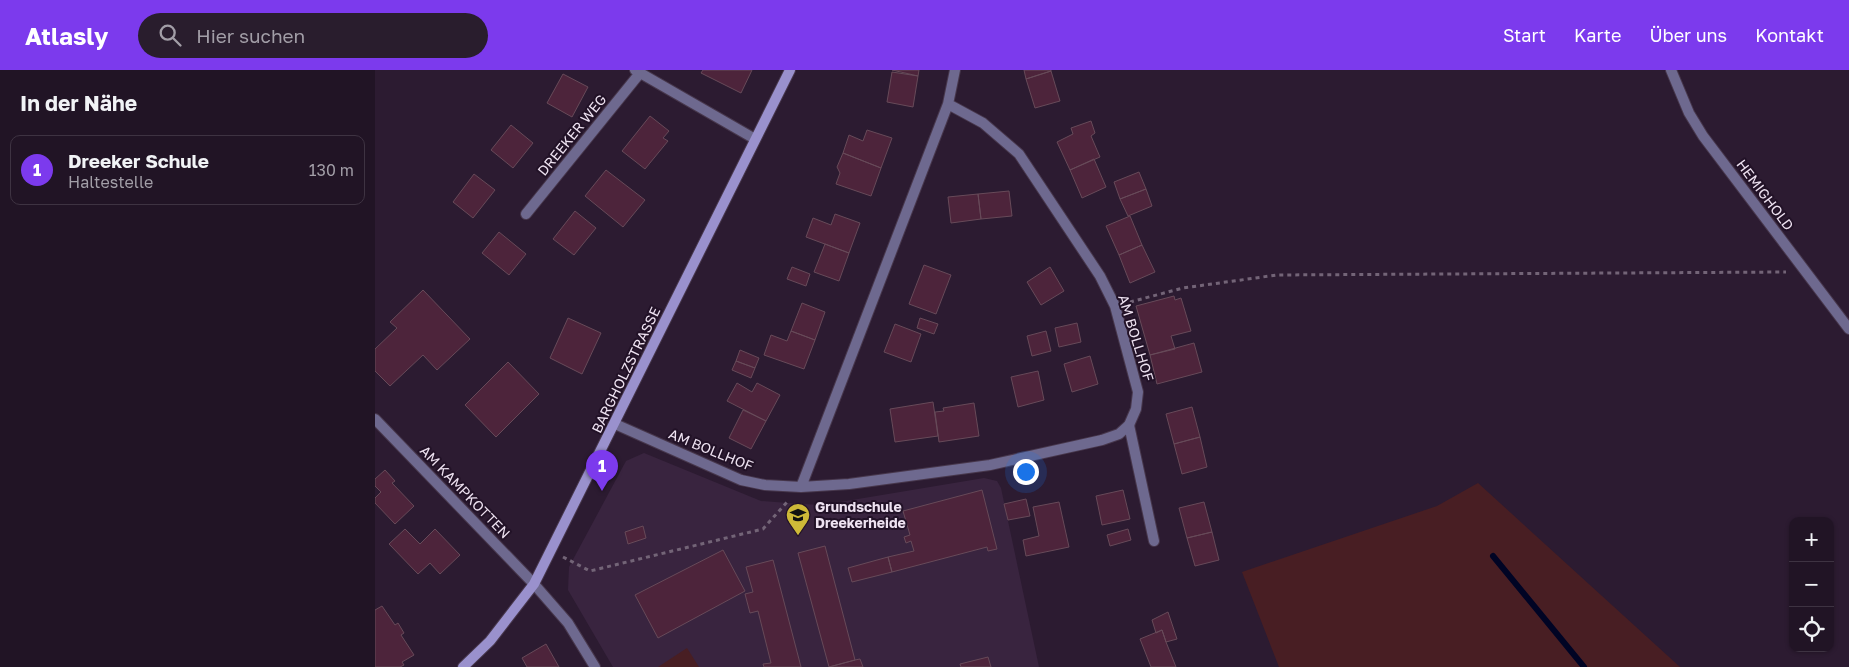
<!DOCTYPE html>
<html lang="de">
<head>
<meta charset="utf-8">
<style>
  :root { --surface:#211425; --page:#291d2d; --text:#f1f3f6; --muted:#a29ea7; --line:#3e3342; --accent:#7c3aed }
  body { margin:0; font-family:"Golos Text",sans-serif; background:var(--page); color:var(--text) }
  .controls { position:absolute; right:15px; bottom:15px; display:grid; overflow:hidden; border-radius:10px; box-shadow:0 1px 4px #0004 }
  .controls button { width:45px; height:45px; display:grid; place-items:center; padding:0; border:0; border-bottom:1px solid var(--line); background:var(--surface); color:var(--text); font:25px sans-serif }
  .you { position:absolute; left:650px; top:401px; width:18px; height:18px; margin:-12px; border:4px solid #fff; border-radius:50%; background:#1a73e8; box-shadow:0 0 0 8px #1a73e833 }
  .badge { display:grid; place-items:center; width:32px; height:32px; border-radius:50%; background:var(--accent); color:#fff; font-size:16px; font-weight:700 }
  .pin { position:absolute; translate:-50% -41px; filter:drop-shadow(0 1px 2px #0008) }
  .pin::after { content:''; position:absolute; top:26px; width:18px; height:15px; background:inherit; clip-path:polygon(0 0,100% 0,50% 100%) }
  .list { margin:0; padding:0; list-style:none }
  h2 { display:flex; justify-content:space-between; align-items:center; height:65px; margin:0; padding:0 20px; font-size:21px }
  h2 small { font-size:16px; font-weight:400; color:var(--muted) }
  .list li { display:grid; grid-template-columns:32px 1fr auto; gap:15px; align-items:center; box-sizing:border-box; height:70px; margin:0 10px 10px; padding:0 10px; border:1px solid var(--line); border-radius:10px }
  .list b { display:block; font-size:19px; white-space:nowrap }
  .list p { margin:0; font-size:16px; white-space:nowrap; color:var(--muted) }
  .list em { font-size:16px; font-style:normal; color:var(--muted) }
  .icon { flex:none; width:28px; height:28px; fill:none; stroke:currentColor; stroke-width:2; stroke-linecap:round; stroke-linejoin:round }
  .map { position:relative; flex:none; width:1474px; height:597px; overflow:hidden }
  header { display:flex; align-items:center; gap:30px; box-sizing:border-box; height:70px; padding:0 25px; background:var(--accent); color:#fff }
  header strong { font-size:24px }
  nav { display:flex; gap:28px; margin-inline-start:auto; font-size:18px }
  .search { width:350px; height:45px; background:var(--page); display:flex; align-items:center; gap:12px; box-sizing:border-box; padding:0 18px; border-radius:28px; color:var(--muted); font-size:19px }
  main { display:flex }
  aside { flex:1; background:var(--surface) }
  .map>svg:first-child { display:block }
</style>
</head>
<body>
<header>
<strong>Atlasly</strong>
<div class="search"><svg class="icon" aria-label="search" viewBox="0 0 24 24"><circle cx="10" cy="10" r="6"/><path d="M15 15l6 6"/></svg>Hier suchen</div>
<nav><a>Start</a><a>Karte</a><a>Über uns</a><a>Kontakt</a></nav>
</header>
<main>
<aside>
<h2>In der Nähe<small></small></h2>
<ul class="list">
<li><span class="badge">1</span><div><b>Dreeker Schule</b><p>Haltestelle</p></div><em>130 m</em></li>
</ul>
</aside>
<div class="map">
<svg width="1474" height="597" viewBox="0 0 1474 597">
  <rect width="100%" height="100%" fill="#2c1b31"/>
  <path fill="#39243f" d="M269,383L386,431L427,434L447,435L609,408L622,411L626,418L664,597H238L193,520L194,497L251,391Z"/>
  <path fill="#481e23" d="M1103,413L1305,597H904L867,502L1062,436Z
    M312,578L324,597H283Z"/>
  <g fill="none" stroke-linecap="round" stroke-linejoin="round">
    <path stroke="#000424" stroke-width="6" d="M1118,486L1209,597"/>
  </g>
  <path fill="#4d243b" stroke="#674a59" d="M328,0H377L366,23L326,3Z
    M517,0H544L543,6Z
    M649,0H676V1L651,9Z
    M676,1L685,31L660,38L651,9Z
    M517,2L543,6L538,37L512,32Z
    M188,4L213,17L197,47L172,33Z
    M275,46L294,61L288,68L293,71L270,99L247,81Z
    M716,51L720,63L716,66L725,87L695,100L682,72L698,64L696,58Z
    M136,55L158,73L138,98L116,80Z
    M492,60L517,68L506,98L468,83L474,65L488,71Z
    M468,83L506,98L496,126L461,114L465,103L462,97Z
    M719,89L731,117L707,128L695,100Z
    M231,100L270,130L248,157L210,126Z
    M764,102L771,119L745,129L739,112Z
    M99,104L120,120L98,148L78,132Z
    M771,119L777,136L753,146L745,129Z
    M634,121L637,146L606,149L603,124Z
    M603,124L606,149L576,153L573,127Z
    M200,141L221,158L199,185L178,169Z
    M460,144L485,153L474,183L431,167L438,148L456,155Z
    M755,146L767,175L744,185L731,156Z
    M124,162L151,184L134,205L107,183Z
    M450,174L474,183L464,211L439,202Z
    M767,175L780,202L755,213L744,185Z
    M549,195L576,205L561,244L534,234Z
    M417,197L435,204L431,216L412,209Z
    M675,197L689,221L666,235L652,212Z
    M48,220L95,269L62,300L48,285L15,316L0,301V279L22,258L15,252Z
    M799,226L800,230L806,228L816,261L796,266L800,279L775,285L761,236Z
    M427,233L450,242L440,270L416,261Z
    M193,248L226,263L207,304L175,288Z
    M545,248L563,254L559,264L542,258Z
    M702,253L706,272L684,277L680,258Z
    M520,254L546,264L536,292L509,282Z
    M416,261L440,270L429,299L389,285L396,265L412,271Z
    M671,261L676,281L657,286L652,266Z
    M819,273L827,302L782,314L775,285Z
    M365,280L384,288L380,298L361,291Z
    M715,286L723,314L697,322L689,294Z
    M361,291L380,298L376,308L357,300Z
    M133,292L164,324L121,367L90,335Z
    M663,301L669,330L643,337L636,307Z
    M362,313L377,322L382,313L405,325L391,351L352,331Z
    M558,332L563,366L520,372L515,339Z
    M599,333L604,366L564,372L560,342L569,341L568,338Z
    M817,337L825,367L799,374L791,344Z
    M368,340L391,351L376,379L354,368Z
    M825,367L832,397L807,404L799,374Z
    M10,400L20,411L17,413L39,436L20,454L0,433V428L6,422L0,416V409Z
    M607,420L622,479L613,481L612,477L517,502L513,487L539,481L536,471L531,473L529,467L535,465L528,441Z
    M748,420L755,449L727,455L721,426Z
    M651,429L655,446L633,450L629,434Z
    M684,432L694,477L651,486L648,470L664,466L658,437Z
    M829,432L837,462L812,468L804,438Z
    M268,456L271,468L253,474L250,462Z
    M30,459L45,474L60,459L85,485L65,504L55,493L43,504L14,474Z
    M753,459L756,470L735,476L732,465Z
    M837,462L844,490L820,496L812,468Z
    M450,476L480,590L454,597L423,483Z
    M348,480L370,521L283,568L260,525Z
    M513,487L517,502L477,512L473,498Z
    M398,490L426,597H389L388,594L396,593L383,541L375,543L370,524L378,522L371,497Z
    M7,536L20,555L23,553L29,563L26,565L39,585L27,592L29,595L25,597H0V540Z
    M793,542L802,569L791,572L787,560L781,563L777,550Z
    M787,560L791,572L801,597H776L765,569Z
    M171,574L184,597H152L147,588Z
    M613,587L616,597H586L585,594Z
    M485,589L488,597H454L480,590Z"/>
  <g fill="none" stroke-linecap="round" stroke-linejoin="round">
    <g stroke="#47374c" stroke-width="12">
      <path id="service" d="M754,355L779,471"/>
    </g>
    <g stroke="#47374c" stroke-width="12">
      <path id="minor" d="M260,0L380,69
        M1296,0L1314,43L1328,66L1474,259
        M151,144L265,3
        M0,349L159,514L193,553L220,597
        M240,354L366,410L390,415L426,417L474,414L615,395L727,370L744,364L754,355L761,339L763,322L740,236L725,206L644,84L608,53L573,34L580,0
        M426,417L573,34"/>
    </g>
    <g stroke="#47374c" stroke-width="12">
      <path id="secondary" d="M88,597L115,571L159,514L415,0"/>
    </g>
    <path stroke="#736477" stroke-width="3" stroke-dasharray="4 4" stroke-linecap="butt" d="M755,232L808,218L902,205L1411,202
      M188,487L215,501L388,459L412,432"/>
    <use href="#service" stroke="#6e698f" stroke-width="10"/>
    <use href="#minor" stroke="#6e698f" stroke-width="10"/>
    <use href="#secondary" stroke="#9a91cd" stroke-width="10"/>
  </g>
  <defs>
    <g id="school-pin" transform="scale(1.25)"><path d="M0 17L-7.5 6A9.5 9.5 0 1 1 7.5 6Z" fill="#ceb938" stroke="#221227"/><path d="M0-5L7-2L0 1L-7-2ZM-4 1L0 2.5L4 1V4Q0 6-4 4Z" fill="#111"/></g>
  </defs>
  <g fill-rule="evenodd">
    <use href="#school-pin" x="423" y="445"/>
  </g>
  <g text-anchor="middle" stroke-width="4" stroke-linejoin="round" paint-order="stroke">
    <g font-size="14" fill="#eee2f1" stroke="#221227">
      <text transform="translate(197 65) rotate(-51)" y="5">DREEKER WEG</text>
      <text transform="translate(1390 125) rotate(53)" y="5">HEMIGHOLD</text>
      <text transform="translate(761 268) rotate(73)" y="5">AM BOLLHOF</text>
      <text transform="translate(251 300) rotate(-64)" y="5">BARGHOLZSTRASSE</text>
      <text transform="translate(336 380) rotate(22)" y="5">AM BOLLHOF</text>
      <text transform="translate(90 422) rotate(46)" y="5">AM KAMPKOTTEN</text>
    </g>
    <g font-size="14" font-weight="bold" fill="#eee2f1" stroke="#221227" text-anchor="start">
      <text x="440" y="442">Grundschule<tspan x="440" dy="16">Dreekerheide</tspan></text>
    </g>
  </g>
</svg>
<div class="controls">
<button>+</button>
<button>−</button>
<button><svg class="icon" aria-label="locate" viewBox="0 0 24 24"><circle cx="12" cy="12" r="6"/><path d="M12 2v4M12 18v4M2 12h4M18 12h4"/></svg></button>
</div>
<div class="you"></div>
<div class="pin badge" style="left:227px;top:421px">1</div>
</div>
</main>
</body>
</html>
